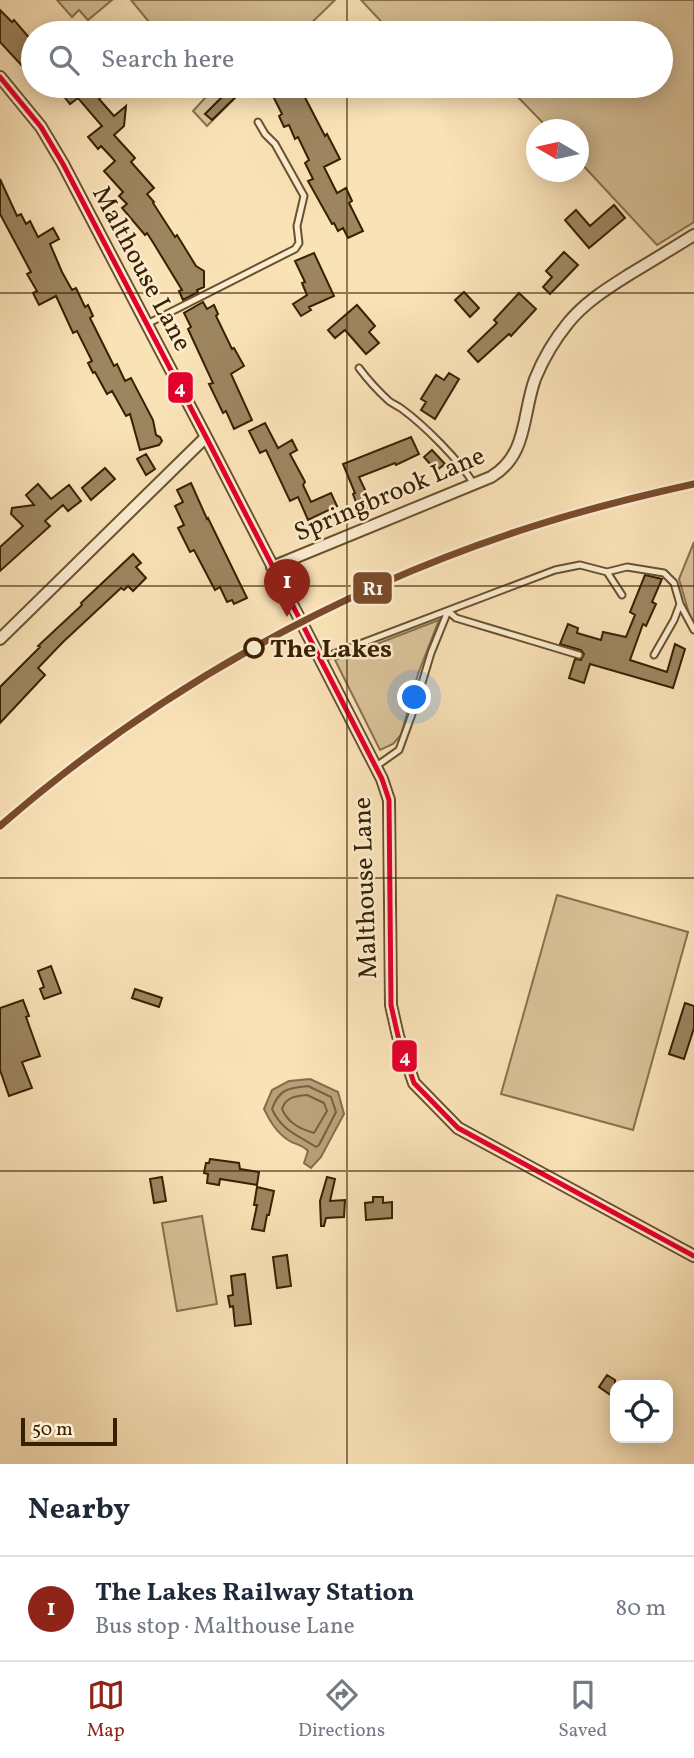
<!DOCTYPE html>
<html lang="en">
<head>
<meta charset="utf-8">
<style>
  :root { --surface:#fff; --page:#f2f2f3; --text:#1f2937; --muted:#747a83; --line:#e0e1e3; --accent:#8f2418 }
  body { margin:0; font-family:Vollkorn,serif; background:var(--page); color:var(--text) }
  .controls { position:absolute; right:21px; bottom:21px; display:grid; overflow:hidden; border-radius:14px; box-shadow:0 4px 18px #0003 }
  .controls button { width:63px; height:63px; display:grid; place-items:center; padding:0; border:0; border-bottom:2px solid var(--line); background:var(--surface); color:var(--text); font:35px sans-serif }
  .compass { position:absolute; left:526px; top:119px; width:63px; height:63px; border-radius:50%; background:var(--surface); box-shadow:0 4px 18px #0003; rotate:279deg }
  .scale { position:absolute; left:21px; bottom:18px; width:96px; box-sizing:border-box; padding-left:7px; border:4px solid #382101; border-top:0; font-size:19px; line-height:24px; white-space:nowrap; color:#382101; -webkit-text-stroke:5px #fcecd0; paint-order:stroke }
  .you { position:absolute; left:415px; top:698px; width:24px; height:24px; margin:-18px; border:5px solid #fff; border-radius:50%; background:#1a73e8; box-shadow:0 0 0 10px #1a73e833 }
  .badge { display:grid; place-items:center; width:46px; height:46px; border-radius:50%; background:var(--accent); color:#fff; font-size:23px; font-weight:700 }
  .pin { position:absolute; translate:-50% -58px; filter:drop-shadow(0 2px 4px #0008) }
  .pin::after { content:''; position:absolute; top:37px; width:24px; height:21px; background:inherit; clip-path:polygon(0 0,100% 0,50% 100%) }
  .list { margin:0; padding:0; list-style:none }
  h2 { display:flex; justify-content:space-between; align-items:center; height:91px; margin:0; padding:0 28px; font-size:30px }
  h2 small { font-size:23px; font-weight:400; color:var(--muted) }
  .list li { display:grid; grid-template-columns:46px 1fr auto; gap:21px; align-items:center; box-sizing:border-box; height:105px; padding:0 28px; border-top:2px solid var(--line) }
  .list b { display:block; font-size:26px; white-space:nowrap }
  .list p { margin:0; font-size:23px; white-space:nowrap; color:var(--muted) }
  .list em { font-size:23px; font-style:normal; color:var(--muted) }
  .icon { flex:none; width:38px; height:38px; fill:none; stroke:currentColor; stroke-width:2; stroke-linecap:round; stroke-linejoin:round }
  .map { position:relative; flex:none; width:694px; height:1464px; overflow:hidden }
  .search { position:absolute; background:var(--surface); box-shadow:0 4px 18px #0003; left:21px; right:21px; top:21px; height:77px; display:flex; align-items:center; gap:18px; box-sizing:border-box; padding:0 24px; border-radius:38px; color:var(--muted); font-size:26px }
  .sheet { height:196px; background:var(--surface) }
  nav { display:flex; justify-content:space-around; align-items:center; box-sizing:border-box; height:98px; border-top:2px solid var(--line); background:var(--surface); font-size:19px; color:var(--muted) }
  nav a { display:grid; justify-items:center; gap:4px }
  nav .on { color:var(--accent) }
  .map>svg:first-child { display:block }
</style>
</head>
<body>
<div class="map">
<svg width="694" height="1464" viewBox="0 0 694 1464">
  <rect width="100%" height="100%" fill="#fae2b7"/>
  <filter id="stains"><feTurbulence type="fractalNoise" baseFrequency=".00286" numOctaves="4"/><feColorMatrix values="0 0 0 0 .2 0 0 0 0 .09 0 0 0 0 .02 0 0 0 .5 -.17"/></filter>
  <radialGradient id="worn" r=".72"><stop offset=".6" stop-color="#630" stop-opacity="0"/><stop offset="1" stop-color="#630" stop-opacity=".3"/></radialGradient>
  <path fill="#d9c198" stroke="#88714c" stroke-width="2" d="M57,0H112L88,20L79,10L72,17Z
    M131,0H335L301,33H195L192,30L187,33H158Z
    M361,0H694V222L657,245L579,161L578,130L549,129L507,86H661V33H392Z
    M216,86H247L207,126L193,111Z
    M694,542V622L690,617L679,579Z
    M439,620L418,674L401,735L393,744L380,750L335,660Z
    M557,895L688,932L633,1130L501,1094Z
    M202,1216L217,1304L177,1311L162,1223Z"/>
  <path fill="#b8a079" stroke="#856d49" stroke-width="2" d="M310,1079L338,1092L344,1114L321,1157L311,1168L304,1163L308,1151C302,1144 295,1145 288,1140C276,1132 270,1121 264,1109L272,1090L289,1081Z"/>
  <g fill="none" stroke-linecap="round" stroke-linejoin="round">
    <path stroke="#78603d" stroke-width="2" d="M308,1086L331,1097L336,1112L319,1145L316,1147C298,1135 282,1131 272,1109C279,1089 288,1088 308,1086Z
      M307,1095L324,1103L327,1111L314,1133C300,1129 288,1123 282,1109C286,1097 295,1096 307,1095Z"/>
  </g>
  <path fill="#9d8560" stroke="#382101" stroke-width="2" d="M0,10L12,22L14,20L33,42V66L29,70L24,68L0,42Z
    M72,86H92L101,97L99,99L114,116L126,106L124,126L114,135L135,158L131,162L154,188L147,194L154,202L153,203L175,237L177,235L196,266L204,271V287L197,290L198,292L183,300L179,291L182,290L154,244L147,233L145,235L122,208L127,204L119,196L123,192L104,171L115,161L101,146L98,149L88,137L102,126L78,98L70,104L62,94Z
    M233,86H247L212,120L205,114Z
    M268,86H299L325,136L327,134L340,159L324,167L337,193L346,188L352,201L349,203L363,231L348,238L343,228L338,231L334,223L332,224L308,181L313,179L305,163L309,160L298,137L295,139L289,125L284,127L279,116L282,114Z
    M0,179L17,216L21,214L26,224L30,221L38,237L53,228L59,239L50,244L62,272L72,290L76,288L85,307L88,305L93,316L90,318L114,366L117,364L125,381L131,378L153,420L156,435L160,437L162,441L159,445L140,450L130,414L126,416L112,391L107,394L95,372L93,373L88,363L92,361L77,331L73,333L56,296L39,305L33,293L37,291L27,274L31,272L0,214Z
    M614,205L625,218L589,248L565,220L576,210L590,226Z
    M564,252L578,265L550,294L543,287L552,277L546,271Z
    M314,253L334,296L309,307L311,310L301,316L293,304L307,295L302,283L305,282L295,261Z
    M464,292L479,308L470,317L455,300Z
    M519,293L536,309L511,336L509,334L478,362L468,351L497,323L494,320Z
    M203,302L207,309L214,305L218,314L216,316L232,349L234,348L244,366L231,374L252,420L234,429L226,411L223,413L209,384L213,383L188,329L191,327L184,313Z
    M357,305L375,326L369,332L379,343L366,354L345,330L335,338L328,330Z
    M449,373L459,379L435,419L421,410L426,402L421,399L436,375L444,380Z
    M265,423L278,448L292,440L297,450L290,454L303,478L305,482L303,485L311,502L331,493L337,506L308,520L298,497L290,501L266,450L260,453L249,431Z
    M411,437L419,454L396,465L395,463L359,477L373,507L360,513L353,494L355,493L343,464Z
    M432,450L445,464L436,471L424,457Z
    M146,454L155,469L146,475L137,459Z
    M105,468L115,479L91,500L82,488Z
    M191,483L207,519L208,518L247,598L234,604L232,600L227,602L220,587L215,590L194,550L190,552L178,528L184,525L175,506L183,502L177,490Z
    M38,484L51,499L69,485L81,501L68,511L63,505L45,521L50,526L0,571V547L23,526L11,514L12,508L34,505L26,495Z
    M133,554L141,563L136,567L146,578L133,591L128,586L124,590L121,588L63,642L38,668L45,675L0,723V687L40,647L38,646L82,605L81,603Z
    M645,575L662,579L652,602L656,604L646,626L643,624L630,660L667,672L675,644L685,649L673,688L590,664L584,683L569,678L575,659L581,660L584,654L581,650L560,644L568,624L578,628L577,633L601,640L603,632L626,637L635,615L630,612Z
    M51,966L61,993L44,999L40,989L44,987L38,971Z
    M135,989L162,998L159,1007L132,998Z
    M23,1000L29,1016L26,1017L40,1056L22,1062L32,1088L9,1096L0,1070V1008Z
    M685,1003L694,1006V1028L684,1059L669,1054Z
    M210,1159L239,1163L240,1169L259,1172L257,1185L220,1179L219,1185L207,1183L208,1174L204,1173L206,1163H209Z
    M162,1177L166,1201L154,1203L150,1179Z
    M327,1177L335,1179L330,1201L345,1200L344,1217L326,1218L324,1226H321L320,1201Z
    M257,1187L274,1191L269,1215H267L264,1231L252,1229L257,1205H254Z
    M373,1197H383V1203L392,1202V1218L366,1220L365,1203L373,1202Z
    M287,1255L291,1286L277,1288L273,1257Z
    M245,1274L251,1324L235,1326L233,1306L230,1307L228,1296L233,1295L231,1276Z
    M607,1375L615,1380V1398L599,1387Z"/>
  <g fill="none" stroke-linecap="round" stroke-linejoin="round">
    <g stroke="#68512e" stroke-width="9">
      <path id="service" d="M147,324L295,249L299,243L297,226L304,196L275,144L265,134L258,122
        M359,368C368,380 378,391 389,401C393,404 398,406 402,409C425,426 459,460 474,484
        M607,572L627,567L664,573L674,583L680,604L674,620L654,655
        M680,604L694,630
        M320,659L555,570L580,565L607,572L622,595
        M375,767L399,750L415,706L431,653L448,611L456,618L579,655"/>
    </g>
    <g stroke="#68512e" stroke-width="14">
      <path id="minor" d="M0,77L41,127L63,164L206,437L382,779L389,800L391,1005L398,1036L414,1083L458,1128L694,1256
        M272,567L491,477C528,455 522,415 535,379C543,359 555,339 568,323C585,302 608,288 630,274C652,261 673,248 694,235
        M0,639L206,437"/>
    </g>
    <use href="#service" stroke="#fcecd0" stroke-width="5"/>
    <use href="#minor" stroke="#fcecd0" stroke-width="10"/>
    <g stroke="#fcecd0" stroke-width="10">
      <path id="bus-1" d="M0,77L41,127L63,164L206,437L382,779L389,800L391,1005L398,1036L414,1083L458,1128L694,1256"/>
    </g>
    <use href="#bus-1" stroke="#e4002b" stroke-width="5"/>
    <g stroke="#fcecd0" stroke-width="12">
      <path id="rail-1" d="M0,826C155,691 339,588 534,526C587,509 640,496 694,484"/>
    </g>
    <use href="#rail-1" stroke="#7a4b2a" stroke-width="7"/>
  </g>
  <path fill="none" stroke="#382101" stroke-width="2" stroke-opacity="0.55" d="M347,0V33M347,86V1464M0,293H694M0,586H694M0,878H694M0,1171H694"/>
  <circle fill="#fcecd0" stroke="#382101" stroke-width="3.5" cx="254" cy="648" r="9"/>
  <g text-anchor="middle" stroke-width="5" stroke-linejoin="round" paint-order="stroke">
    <g font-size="26" fill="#382101" stroke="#fcecd0">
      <text transform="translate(143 268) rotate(62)" y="9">Malthouse Lane</text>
      <text transform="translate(389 493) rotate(-23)" y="9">Springbrook Lane</text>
      <text transform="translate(364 888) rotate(-92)" y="9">Malthouse Lane</text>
    </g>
    <g font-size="26" font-weight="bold" fill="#382101" stroke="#fcecd0" text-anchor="start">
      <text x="270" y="657">The Lakes</text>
    </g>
  </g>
  <g stroke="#fcecd0" stroke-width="2.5">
    <rect x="167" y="371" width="27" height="33" rx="7" fill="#e4002b"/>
    <rect x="352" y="571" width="41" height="34" rx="7" fill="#7a4b2a"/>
    <rect x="391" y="1039" width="27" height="34" rx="7" fill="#e4002b"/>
  </g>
  <g font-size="19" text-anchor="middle" font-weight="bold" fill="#fff">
    <text x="180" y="394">4</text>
    <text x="373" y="595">R1</text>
    <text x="405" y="1063">4</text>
  </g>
  <rect width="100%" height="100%" filter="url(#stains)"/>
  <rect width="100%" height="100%" fill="url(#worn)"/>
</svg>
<div class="controls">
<button><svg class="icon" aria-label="locate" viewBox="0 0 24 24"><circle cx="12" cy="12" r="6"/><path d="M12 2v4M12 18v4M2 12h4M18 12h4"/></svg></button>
</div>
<svg class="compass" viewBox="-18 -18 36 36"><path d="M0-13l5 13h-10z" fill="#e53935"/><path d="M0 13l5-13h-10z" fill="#747a83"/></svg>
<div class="scale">50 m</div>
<div class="you"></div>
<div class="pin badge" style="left:287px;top:617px">1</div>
<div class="search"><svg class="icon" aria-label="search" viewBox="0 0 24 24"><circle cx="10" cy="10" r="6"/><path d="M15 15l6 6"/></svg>Search here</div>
</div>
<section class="sheet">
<h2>Nearby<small></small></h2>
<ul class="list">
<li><span class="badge">1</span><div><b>The Lakes Railway Station</b><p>Bus stop · Malthouse Lane</p></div><em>80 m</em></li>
</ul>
</section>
<nav>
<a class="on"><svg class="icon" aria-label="map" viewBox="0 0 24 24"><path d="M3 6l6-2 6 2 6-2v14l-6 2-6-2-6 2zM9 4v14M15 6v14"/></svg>Map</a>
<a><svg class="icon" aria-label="directions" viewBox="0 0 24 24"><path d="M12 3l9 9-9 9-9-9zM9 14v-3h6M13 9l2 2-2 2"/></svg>Directions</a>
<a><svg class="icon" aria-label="saved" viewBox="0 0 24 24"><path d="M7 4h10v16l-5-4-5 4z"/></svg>Saved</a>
</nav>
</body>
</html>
